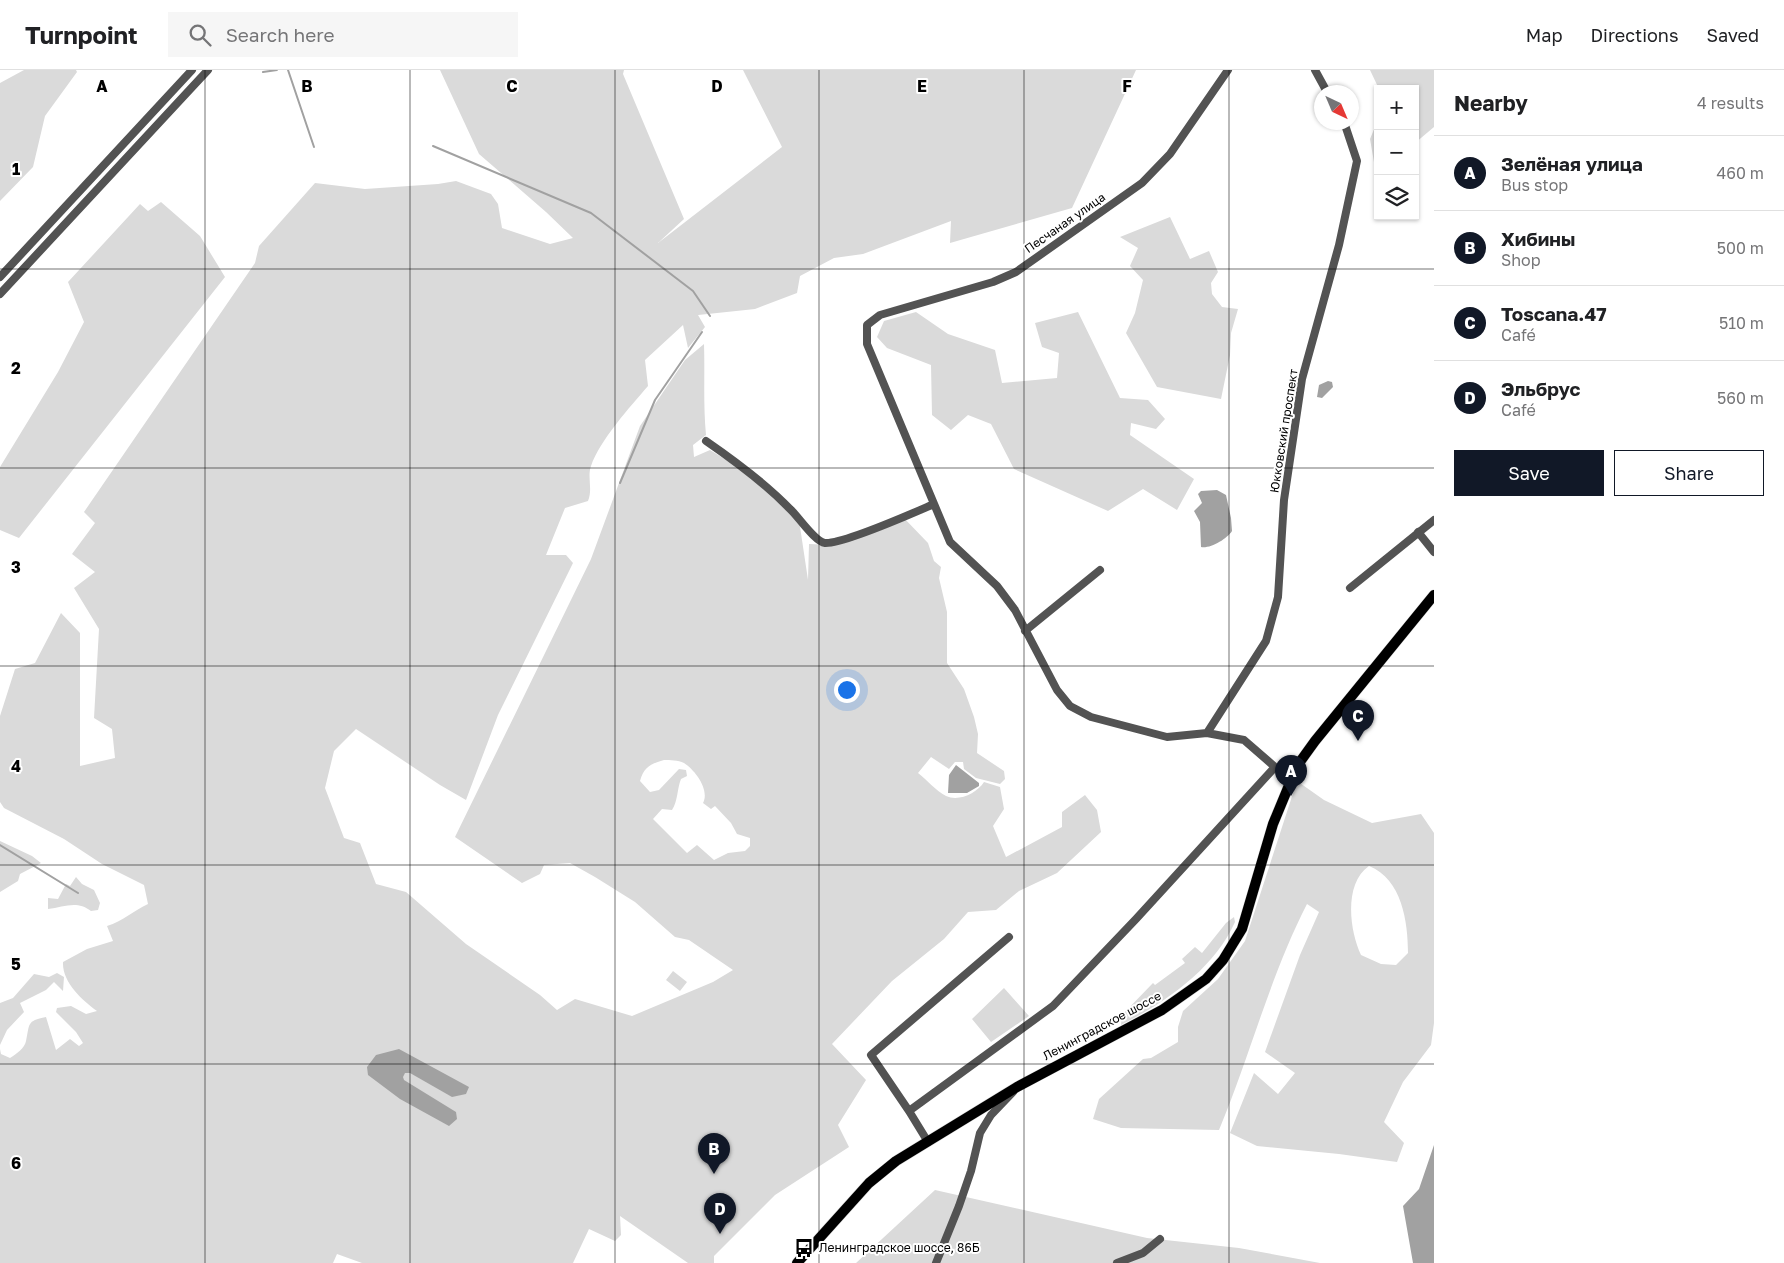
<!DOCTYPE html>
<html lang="en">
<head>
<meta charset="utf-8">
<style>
  :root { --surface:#fff; --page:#f6f6f6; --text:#202124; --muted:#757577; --line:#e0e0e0; --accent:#111827 }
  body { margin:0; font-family:"Golos Text",sans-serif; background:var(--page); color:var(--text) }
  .controls { position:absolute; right:15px; top:15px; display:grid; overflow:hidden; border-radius:0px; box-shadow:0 1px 4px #0004 }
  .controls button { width:45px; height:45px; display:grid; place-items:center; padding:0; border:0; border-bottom:1px solid var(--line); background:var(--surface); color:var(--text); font:25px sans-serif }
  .compass { position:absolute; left:1314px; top:15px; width:45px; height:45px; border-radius:50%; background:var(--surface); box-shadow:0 1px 4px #0004; rotate:136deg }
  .you { position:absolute; left:846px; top:619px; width:18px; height:18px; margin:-12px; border:4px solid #fff; border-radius:50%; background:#1a73e8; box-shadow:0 0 0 8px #1a73e833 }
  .badge { display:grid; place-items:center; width:32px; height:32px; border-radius:50%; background:var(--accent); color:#fff; font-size:16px; font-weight:700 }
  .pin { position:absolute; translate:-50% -41px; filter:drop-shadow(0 1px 2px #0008) }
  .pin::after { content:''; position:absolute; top:26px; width:18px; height:15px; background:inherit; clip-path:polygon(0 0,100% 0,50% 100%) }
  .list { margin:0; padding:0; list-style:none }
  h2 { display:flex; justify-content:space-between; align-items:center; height:65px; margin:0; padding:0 20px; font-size:21px }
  h2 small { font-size:16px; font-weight:400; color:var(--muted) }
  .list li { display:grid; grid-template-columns:32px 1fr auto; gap:15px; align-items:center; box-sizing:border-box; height:75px; padding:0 20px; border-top:1px solid var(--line) }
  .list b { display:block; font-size:19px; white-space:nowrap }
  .list p { margin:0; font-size:16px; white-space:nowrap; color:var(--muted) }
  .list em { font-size:16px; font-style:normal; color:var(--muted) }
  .actions { display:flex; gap:10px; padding:15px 20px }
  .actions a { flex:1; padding:11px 0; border:1px solid var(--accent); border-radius:0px; text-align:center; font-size:18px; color:var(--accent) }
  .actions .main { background:var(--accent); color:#fff }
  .icon { flex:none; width:28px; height:28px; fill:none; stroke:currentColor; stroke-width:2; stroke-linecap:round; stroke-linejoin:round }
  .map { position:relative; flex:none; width:1434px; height:1193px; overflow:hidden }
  header { display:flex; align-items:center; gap:30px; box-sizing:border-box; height:70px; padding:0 25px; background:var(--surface); border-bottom:1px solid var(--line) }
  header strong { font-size:24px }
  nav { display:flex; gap:28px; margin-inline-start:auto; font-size:18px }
  .search { width:350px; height:45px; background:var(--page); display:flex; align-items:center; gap:12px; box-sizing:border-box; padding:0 18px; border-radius:0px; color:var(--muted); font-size:19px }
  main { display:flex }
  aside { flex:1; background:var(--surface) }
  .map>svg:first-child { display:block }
</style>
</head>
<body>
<header>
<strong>Turnpoint</strong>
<div class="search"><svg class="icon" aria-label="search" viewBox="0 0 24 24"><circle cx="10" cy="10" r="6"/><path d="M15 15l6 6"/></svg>Search here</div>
<nav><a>Map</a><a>Directions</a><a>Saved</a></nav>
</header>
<main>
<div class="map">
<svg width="1434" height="1193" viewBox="0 0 1434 1193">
  <rect width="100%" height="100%" fill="#fff"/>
  <path fill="#dadada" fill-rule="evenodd" d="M24,0H76L77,2L45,46L33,97L0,131V13Z
    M440,0H624L623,4L684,149L658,173L782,77L743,0H1136L1072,138L950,173L951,151L863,184L834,188L800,206L797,223L755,239L698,245L705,257L688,278L683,255L645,290L648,316C630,337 600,370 591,396C587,407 593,419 588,431L565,438L546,485H566L573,493L498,645L466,730L440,715L356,659L334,681L325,718L344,768L360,773L376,814L406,822L466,874L540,925L557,940L575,929L632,946L713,912L733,900L689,870L675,867L635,832L595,807L570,793L544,795L540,804L522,813L455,767L591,489L640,356L685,290L704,274C705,305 703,334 706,365L693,375L694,387L710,380L746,402L799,450L808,510L809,474L833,475L902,446L928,473L934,491L941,497L939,508L947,542V593L964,619L974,647L978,664L977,683L1004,701L1005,709L1000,714L976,708L964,699L963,692H955L949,699L931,687L918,703C927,710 936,721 946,726C959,732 977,723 984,712L1000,717L1004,739L993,756L1006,787L1062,757V742L1085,725L1097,740L1101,762L1057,803L1019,821L996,840L968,842L944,869L892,911L832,974L866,1010L838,1055L849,1077L775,1125L714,1186V1193H688L620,1146L621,1165L615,1171L589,1159L573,1193H362L337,1184L333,1193H0V979L1,984L10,988C16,984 25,978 26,971C30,954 26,951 46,947L56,980L70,969L79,976L83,973L76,962L56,942L57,938L71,936L86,944L97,941C82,930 62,912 63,892L87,879L113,871L107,856C123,851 133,841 148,834L144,815L102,794L64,769L4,738L0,732V646L15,599L35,593L61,543L80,563V696L115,688L112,659L94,648L99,559L74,518L95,502L72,484L95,453L84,442L255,193L259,176L315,113L365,119L438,114L456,111L491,124L498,134L502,158L550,174L573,168L546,142L479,84ZM664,690C670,690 678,690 684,693C695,700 710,720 703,733L711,739L715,736L731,753L737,764L750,768V776L745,781L728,783L714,790L697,775L687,783L653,749L662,739L672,740C678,731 677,719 681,709L687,706L686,700L679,699L659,720L650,722L640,711C644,697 650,694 664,690Z
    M1370,0H1434V57L1415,73V19H1379Z
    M1378,50V100L1375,98L1370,69Z
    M161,132L200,166L225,207L19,468L0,460V397L58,302L84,252L68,212L140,134L148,141Z
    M1170,147L1190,189L1209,181L1218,202L1211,213L1212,224L1222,237L1238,239L1231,263L1230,285L1221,329L1157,317L1126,263L1135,243L1143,210L1130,196L1138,178L1120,167Z
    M916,242L948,264L995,280L1002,313L1057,308L1059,283L1042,277L1035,253L1078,242L1120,328L1148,330L1165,349L1156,359L1131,353L1130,365L1194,409L1177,440L1143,419L1108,441L1014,399L991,354L968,345L951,360L932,345L931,295L887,278L877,267L884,251Z
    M1297,711L1324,730L1372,753L1421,744L1434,763V953L1431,975L1403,1012L1384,1052L1404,1073L1397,1092L1339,1084L1257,1076L1230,1063L1254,1003L1278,1024L1295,1003L1265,982L1300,885L1319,842L1307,834C1270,906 1250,986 1219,1060L1121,1058L1093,1049L1099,1029L1143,989L1151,988L1178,972V957L1183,941L1218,909L1245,871ZM1369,796C1402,809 1408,852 1408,883L1396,895L1381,894L1361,885C1349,860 1344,813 1369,796Z
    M0,771L32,786L41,793L20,804L18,811L0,822Z
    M76,807L82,814L94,820L100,833L98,840L91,841C77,830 64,837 48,839V828L58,829L66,814L70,816Z
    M1234,847L1235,852C1214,899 1166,932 1121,955L1122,945L1153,913L1155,915L1185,893L1182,889L1195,877L1202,883L1226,853Z
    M673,901L687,912L680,921L666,910Z
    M57,903L64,907L63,921L54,912L46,920L20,933L24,942L7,960L0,975V933L13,928L34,904L49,907Z
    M1004,918L1029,946L991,972L972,949Z
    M935,1120L1147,1168L1239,1178L1320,1193H856Z"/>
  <path fill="#a1a1a1" d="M1328,311L1332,312L1333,317L1322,328L1317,327L1319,315Z
    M1217,420L1226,425L1231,448L1232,461C1227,469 1210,479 1201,477L1200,452L1194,441L1202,433L1198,424L1201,421Z
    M956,695L979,713V716L967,723H948L949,705Z
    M399,979L469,1017L466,1024L452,1027L410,1003H405L403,1007L404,1010L456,1042L457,1049L449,1056L400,1029L368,1005L367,997L376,985Z
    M1434,1075V1193H1413L1403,1136L1419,1119Z"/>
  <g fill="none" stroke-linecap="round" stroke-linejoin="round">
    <path stroke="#a1a1a1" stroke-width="2" d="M288,0L314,77
      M263,2L277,0
      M433,76L591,143L693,221L710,246
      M620,413L655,330L702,262
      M0,775L78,823"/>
    <g stroke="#dbdbdb" stroke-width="11">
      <path id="major" d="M797,1193L869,1113L896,1091L1017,1017L1162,940L1206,909L1223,890L1242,859L1273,754L1297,696L1315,671L1434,525"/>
    </g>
    <path stroke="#535353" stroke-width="8" d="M1228,0L1170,84L1142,113L1016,202L993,212L880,245L867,255V274L950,472L997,516L1015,540L1057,620L1070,636L1091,647L1167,667L1207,663L1244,670L1275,697L1292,707
      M1315,0L1327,22
      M0,207L192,0
      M0,224L208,0
      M706,371C735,391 765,413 790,439C798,446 815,472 825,473C844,474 913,443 934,434
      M1418,462L1434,482
      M1350,518L1434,450
      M1025,561L1100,500
      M1207,663L1266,571L1278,527L1284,430L1302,309L1339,175L1357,91L1344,52
      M909,1041L871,985L1009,867
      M928,1072L909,1041L1053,936L1136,849L1275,697
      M936,1193L959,1136L971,1101L980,1063L991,1045L1013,1022
      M1117,1193L1143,1183L1160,1169"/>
    <use href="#major" stroke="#000" stroke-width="10"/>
  </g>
  <path fill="none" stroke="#000" stroke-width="1" stroke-opacity="0.55" d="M205,0V1193M410,0V1193M615,0V1193M819,0V1193M1024,0V1193M1229,0V1193M0,199H1434M0,398H1434M0,596H1434M0,795H1434M0,994H1434"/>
  <defs>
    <g id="bus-bare" transform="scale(1.5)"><path d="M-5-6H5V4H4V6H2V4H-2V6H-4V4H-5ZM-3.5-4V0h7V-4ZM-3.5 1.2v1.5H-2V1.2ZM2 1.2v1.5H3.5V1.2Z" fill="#000" stroke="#fff" stroke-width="2.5" paint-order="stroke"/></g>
  </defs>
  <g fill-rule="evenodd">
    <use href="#bus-bare" x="804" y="1178"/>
  </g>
  <g text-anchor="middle" stroke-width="4" stroke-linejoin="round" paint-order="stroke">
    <g font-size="12" fill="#000" stroke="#fff">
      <text transform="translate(1065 153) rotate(-35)" y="4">Песчаная улица</text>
      <text transform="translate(1284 361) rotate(-81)" y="4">Юкковский проспект</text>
      <text transform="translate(1102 956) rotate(-28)" y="4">Ленинградское шоссе</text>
    </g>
    <g font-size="12" fill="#000" stroke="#fff" text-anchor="start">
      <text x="819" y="1182">Ленинградское шоссе, 86Б</text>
    </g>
  </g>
  <g font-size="16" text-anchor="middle" font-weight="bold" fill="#000" stroke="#fff" stroke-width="4" stroke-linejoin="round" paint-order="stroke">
    <text x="102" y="22">A</text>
    <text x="307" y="22">B</text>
    <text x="512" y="22">C</text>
    <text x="717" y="22">D</text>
    <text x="922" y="22">E</text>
    <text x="1127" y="22">F</text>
    <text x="16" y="105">1</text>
    <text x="16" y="304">2</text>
    <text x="16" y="503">3</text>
    <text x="16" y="702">4</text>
    <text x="16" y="900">5</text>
    <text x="16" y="1099">6</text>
  </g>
</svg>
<div class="controls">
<button>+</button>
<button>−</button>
<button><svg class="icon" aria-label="layers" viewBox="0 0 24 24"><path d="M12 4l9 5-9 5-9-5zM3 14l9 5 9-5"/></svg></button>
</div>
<svg class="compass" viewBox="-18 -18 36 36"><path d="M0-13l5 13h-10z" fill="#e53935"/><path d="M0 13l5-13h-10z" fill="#757577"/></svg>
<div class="you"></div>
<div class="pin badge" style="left:1291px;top:726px">A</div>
<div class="pin badge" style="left:714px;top:1104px">B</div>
<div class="pin badge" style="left:1358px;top:671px">C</div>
<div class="pin badge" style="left:720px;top:1164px">D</div>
</div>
<aside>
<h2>Nearby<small>4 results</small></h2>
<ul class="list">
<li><span class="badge">A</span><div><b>Зелёная улица</b><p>Bus stop</p></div><em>460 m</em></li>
<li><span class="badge">B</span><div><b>Хибины</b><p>Shop</p></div><em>500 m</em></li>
<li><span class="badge">C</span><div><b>Toscana.47</b><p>Café</p></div><em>510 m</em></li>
<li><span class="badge">D</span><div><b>Эльбрус</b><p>Café</p></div><em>560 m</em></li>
</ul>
<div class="actions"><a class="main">Save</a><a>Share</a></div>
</aside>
</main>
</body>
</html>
